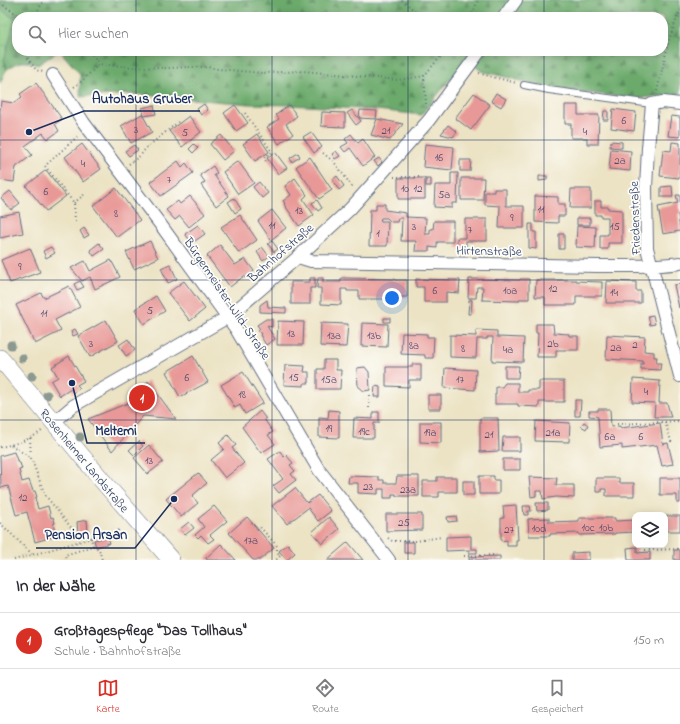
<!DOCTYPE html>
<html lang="de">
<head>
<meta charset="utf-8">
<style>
  :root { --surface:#fff; --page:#f2f2f3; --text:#2b2b33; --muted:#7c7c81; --line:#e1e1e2; --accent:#d93025 }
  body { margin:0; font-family:"Indie Flower",sans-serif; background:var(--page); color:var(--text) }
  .controls { position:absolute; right:12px; bottom:12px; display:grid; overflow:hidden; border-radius:8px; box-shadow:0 2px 10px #0003 }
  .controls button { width:36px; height:36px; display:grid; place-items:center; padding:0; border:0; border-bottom:1px solid var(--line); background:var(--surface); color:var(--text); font:20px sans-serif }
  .you { position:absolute; left:392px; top:298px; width:14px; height:14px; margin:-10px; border:3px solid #fff; border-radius:50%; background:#1a73e8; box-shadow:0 0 0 6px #1a73e833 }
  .badge { display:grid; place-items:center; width:26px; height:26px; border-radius:50%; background:var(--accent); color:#fff; font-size:13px; font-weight:700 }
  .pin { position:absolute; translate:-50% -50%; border:2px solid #fff; box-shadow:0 1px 4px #0006 }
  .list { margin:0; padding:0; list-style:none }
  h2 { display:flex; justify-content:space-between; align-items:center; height:52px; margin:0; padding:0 16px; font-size:17px }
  h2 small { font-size:13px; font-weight:400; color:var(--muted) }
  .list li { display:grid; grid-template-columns:26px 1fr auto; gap:12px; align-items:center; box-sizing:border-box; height:56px; padding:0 16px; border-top:1px solid var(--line) }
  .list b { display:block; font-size:15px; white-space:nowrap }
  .list p { margin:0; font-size:13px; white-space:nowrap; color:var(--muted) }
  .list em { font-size:13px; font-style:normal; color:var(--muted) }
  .icon { flex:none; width:22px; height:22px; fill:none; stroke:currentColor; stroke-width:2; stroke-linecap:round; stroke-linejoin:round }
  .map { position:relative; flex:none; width:680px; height:560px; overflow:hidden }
  .search { position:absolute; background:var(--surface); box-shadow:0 2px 10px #0003; left:12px; right:12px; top:12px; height:44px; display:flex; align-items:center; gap:10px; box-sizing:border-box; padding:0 14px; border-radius:16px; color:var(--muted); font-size:15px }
  .sheet { height:108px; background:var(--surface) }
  nav { display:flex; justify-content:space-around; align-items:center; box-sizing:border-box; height:56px; border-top:1px solid var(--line); background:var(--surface); font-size:11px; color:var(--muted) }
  nav a { display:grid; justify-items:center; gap:2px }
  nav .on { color:var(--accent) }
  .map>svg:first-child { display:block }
</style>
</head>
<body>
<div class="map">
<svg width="680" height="560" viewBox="0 0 680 560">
  <defs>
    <pattern id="grass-tufts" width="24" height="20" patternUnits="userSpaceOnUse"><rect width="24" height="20" fill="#85c57d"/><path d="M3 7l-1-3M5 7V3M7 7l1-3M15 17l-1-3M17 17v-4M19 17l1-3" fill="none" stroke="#6ca06a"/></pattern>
    <pattern id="forest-firs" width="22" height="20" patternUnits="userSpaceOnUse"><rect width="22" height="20" fill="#6caa6c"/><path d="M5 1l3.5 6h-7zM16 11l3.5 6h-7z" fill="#588b5c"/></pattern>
  </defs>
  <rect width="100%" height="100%" fill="#fdfcf7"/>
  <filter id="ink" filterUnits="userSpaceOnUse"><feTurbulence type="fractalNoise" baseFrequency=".025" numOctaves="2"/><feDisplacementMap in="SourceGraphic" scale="8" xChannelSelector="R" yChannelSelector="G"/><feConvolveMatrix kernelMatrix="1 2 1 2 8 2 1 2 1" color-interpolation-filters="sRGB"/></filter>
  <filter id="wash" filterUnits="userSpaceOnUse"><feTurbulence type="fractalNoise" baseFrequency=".012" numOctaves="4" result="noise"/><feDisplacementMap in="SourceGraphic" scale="16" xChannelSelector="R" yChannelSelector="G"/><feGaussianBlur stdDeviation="0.9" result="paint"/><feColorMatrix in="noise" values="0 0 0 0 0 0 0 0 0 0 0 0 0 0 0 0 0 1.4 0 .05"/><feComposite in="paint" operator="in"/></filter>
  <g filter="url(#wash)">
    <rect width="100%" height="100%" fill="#ece3c4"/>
    <path fill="url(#grass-tufts)" stroke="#507a6e" d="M0,9L16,19L4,60L6,70L0,83Z"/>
    <path fill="url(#forest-firs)" stroke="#446c65" d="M0,0H680V97L656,96L637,99L550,88L481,71L467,59L421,115L377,110L289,105L249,104L133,94L80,97V74L60,51H663V17H17V51H58L38,65C23,59 18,62 6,70L4,60L15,19L0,9Z"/>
    <g id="blocks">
      <path fill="#e89997" d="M36,83L62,119L55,124L59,131L48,139L43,133L25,146L32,155L16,167L14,182L0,180V111L1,101L14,103L22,97L20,94Z
        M474,93L490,105L471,130L455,118Z
        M496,93L506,99L501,107L491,101Z
        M204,104L208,110L201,115L197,109Z
        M154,105L156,114L144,116L142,108Z
        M235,105L248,123L236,131L224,113Z
        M289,105L297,116L286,124L293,134L279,144L267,127L279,119L276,115Z
        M565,105H578V115H599L598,144H587V138H571V124H565Z
        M613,109L636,112L634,131L611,128Z
        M352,110L361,121L356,125L347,113Z
        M360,110L377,111L376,119L359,118Z
        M604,111H608V120H603Z
        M322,112L345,113V127L321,126Z
        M142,114L152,132L131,143L121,126Z
        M189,116L201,132L182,147L169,131Z
        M671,116L680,117V137L668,136Z
        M377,119L403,124L390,140L371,135Z
        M448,125L457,132L453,137L441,134Z
        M311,132L322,147L314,153L303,137Z
        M257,134L269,152L255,161L243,144Z
        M351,134L358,143L363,139L375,157L363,166L350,148L345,152L341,147L348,143L345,139Z
        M221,135L234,151L223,160L210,144Z
        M611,141L622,142V148L610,147Z
        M672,142L680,143V166L679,178L660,176L663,150L671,151Z
        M82,144L101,169L83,182L65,157Z
        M194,144L198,148L193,153L189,149Z
        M425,144L454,147L452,170L423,167Z
        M134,145L138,150L129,156L125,151Z
        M611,149L631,151L630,171L609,169Z
        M336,151L340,156L335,159L332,154Z
        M275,152L287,168L278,174L267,158Z
        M298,153L300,157L292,162L290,158Z
        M310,157L332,190L319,199L296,167Z
        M379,158L382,162L378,166L374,161Z
        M460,160H471L470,171H460Z
        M178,161L182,167L186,163L193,173L161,196L150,182Z
        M238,161L254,183L238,194L223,172Z
        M213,166L217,173L214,175L229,196L216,206L201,185L205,182L200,175Z
        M46,170L66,196L46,211L26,186Z
        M451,173H458L457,203H452V208L434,207L435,185H451Z
        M337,176L344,186L339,190L332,180Z
        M539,176H547V180L539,181Z
        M295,178L307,195L303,199L314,215L299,226L284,204L285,203L283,201L291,195L285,186Z
        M398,178H425V199H398Z
        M461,178H484L483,200H461Z
        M426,179H431V186H426Z
        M259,182L268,193L262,198L253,187Z
        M672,186L673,197H661V187Z
        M116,188L140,220L117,237L93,206Z
        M494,189H506V206H524V228H499L500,206L485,205V192H494Z
        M571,189H591V208H570Z
        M10,191L20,203L11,210L1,198Z
        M676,195H680V214H678L680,231L663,234L658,207L678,203Z
        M190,196L205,214L189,227L180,216L175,220L166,210L178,201L180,204Z
        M535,196L558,197V204H565V216H558V223L535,222Z
        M234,198L241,209L235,213L228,202Z
        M317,200L322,208L318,211L312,203Z
        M595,201H601V207H608V209L622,210V243H608V249H600V235H608V217H601V215H595Z
        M376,204H385V210L406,213V217L426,218L425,234H430V229H433L434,221H453V242H437V248L429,247V251H415L416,241H401L402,218H398L397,222H391L387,218H381L380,221H388L387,246H369L370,210H376Z
        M272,210L286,228L271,240L258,221Z
        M19,212L23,233L0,238V216Z
        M240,215L257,240L239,253L221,227Z
        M577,218H590V225H577Z
        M465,219H487V241H466V248H457V238H465Z
        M529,224H533V232H536V249L529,248Z
        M198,225L205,234L192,243L185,234Z
        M577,226L596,227L595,248L576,247Z
        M84,228L89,235L84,238L80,231Z
        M559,234H564V249H559Z
        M150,241L158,258L134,269L126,252Z
        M272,241L278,249L274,252L268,244Z
        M99,243L104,249L94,256L90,250Z
        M220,245L235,265L245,259L254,271L245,278L244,276L230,287L207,256Z
        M51,247L55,253L46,258L43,251Z
        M262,247L269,256L263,261L257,252Z
        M30,248L40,272L10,283L1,260Z
        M111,260L120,277L95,289L90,277L82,281L71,268L85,261L90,271Z
        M170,264L177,279L168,283L161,268Z
        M310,278H315V288H310V304H291V282H310Z
        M318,278H323V282H341V278L395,279V280H407V297H394V299H359V291H347V289H341V305L321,304V288H317Z
        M416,279L460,280L459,293L446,292V302H424V287H416Z
        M469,279L520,280V279H529V299H519V301L482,300L483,287H477L476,298H468Z
        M536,280H576V281L602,282V296H576V305H545V297H535Z
        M80,281L84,287L77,290L74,284Z
        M184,281L205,309L190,321L168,293Z
        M607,281L636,282V291H641V303H606Z
        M680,284V307L679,308L674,285Z
        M69,286L80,307L55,320L61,331L35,344L16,305L41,293L44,298Z
        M156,296L165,311L144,324L135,309Z
        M267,300L268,307L286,308V313L260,312V305Z
        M469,300H472L471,314H468Z
        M653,315L655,324L650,325L648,316Z
        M384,318H390V322H384Z
        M266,319H272V327L267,326L275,339L266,345L260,335L261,334L258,330L260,329L257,325Z
        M106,320L118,341L90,357L78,336Z
        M278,321L304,322L303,345H277Z
        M321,323L348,324L346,347L320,346Z
        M362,323L388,324L387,347L361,346Z
        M536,324H553L554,333L569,334V336H578V350H556V357H537L538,333H536Z
        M75,329L78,334L73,336L71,331Z
        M476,330L497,331V337L524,338L523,362L492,361L493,337H487V339H477L476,358L450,357V335L476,336Z
        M402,333L427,334V337H434L433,358H425V355L401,354Z
        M607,335L645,337L644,351L654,352V357H657L656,363H661L660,370L641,369V364H643V361L606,359Z
        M128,339L135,350L126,356L119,345Z
        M69,356L84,381L77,385L80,388L73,393L71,389L60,396L51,381L58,377L52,367Z
        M193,356L208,382L180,397L166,372Z
        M324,360H336V370H341L340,389H317V369H324Z
        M412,364H421V380H409V387L386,386V367H412Z
        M285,365L305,366L304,372H309V383H304V386L284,385Z
        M505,366H519L518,378H505Z
        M365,367L369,372L370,390L364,391L358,386L357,368Z
        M445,368L476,370L475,390L444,388Z
        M243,372L263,403L245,414L240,405L235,408L221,385Z
        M633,379L660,381L659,403H667L671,417H654L655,403L632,402Z
        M148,381L176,419L143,416L112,451L88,419L128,403Z
        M539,381H564V402H539V407L518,406V404H495V394H496V387H502L505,383H518V392H528V390H539Z
        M375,386L380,387V397H374Z
        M428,395H441V409H428Z
        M575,400H581L580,416H575Z
        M598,409H610L611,427L620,426V428L660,423L663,444L668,443L673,464L662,466L657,445L622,449V445L600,447L598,417L589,416V411H598Z
        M329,410L339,411V438L319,437V417L328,418Z
        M260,411L266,419H264L273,432L268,435L275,444L261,453L242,427Z
        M373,412H379V423H374V438H353L354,418L373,419Z
        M480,418H498L499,451L480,452Z
        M536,421L570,423L569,442L535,441Z
        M420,422H441V443L420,442Z
        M584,422L588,425L586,429L581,426Z
        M228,435L236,445L232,448L244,463L225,478L211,460L224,449L219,443Z
        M503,437H520V451H502Z
        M139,441L143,446L134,455L129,450Z
        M149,445L163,462L148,474L134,458Z
        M280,451L284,457L286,455L293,463L290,465L295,471L291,474L296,480L279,493L273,486L283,479L268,459Z
        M14,452L18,463H20L22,469L19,470L22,482L29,480L33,491H35L37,497L35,498L38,509L48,506L51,518L53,517L55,523L53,524L56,536L35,542L27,512L16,515L8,486L1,488L0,456Z
        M503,459H520V470H503Z
        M198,473L207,483L192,496L198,503L181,517L166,499Z
        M349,476L379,477V480H384V483H396L397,476H419V496H396V494H392V498H384V489H378V494L358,493V483H348Z
        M479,476H494V480H499V494H479Z
        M437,477H457V492H439V497H423V481H437Z
        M529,477L557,478L556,485H574V498L556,497L543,499L542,491H536V496L531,497Z
        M596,478H619V483H634V496H606V489H601V492H596Z
        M660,478H680V503H677V495H660Z
        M463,481H474V495H463Z
        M295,488L307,503L318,495L331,511L318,521L308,508L287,524L272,506Z
        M536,503H548V510L537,511Z
        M516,505L518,540H516V546H507V540L501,541V518H504L503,506Z
        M214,506L227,521L210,535L214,539L208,543L201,535L198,538L195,535L204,527L198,519Z
        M523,506H530L531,511H528V515H524Z
        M386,514H422V530L386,531Z
        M456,516L457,521L448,522L447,517Z
        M665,516H680V531H665Z
        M247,517L274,548L260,560H253L229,533Z
        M329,517L339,529L322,544L312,532Z
        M549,518V522L579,521V518H615V521L635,520V532L615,533V534L579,535V533L550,534V536H529L528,519Z
        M87,520L88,532L78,534L77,522Z
        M189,522L194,528L185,535L180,529Z
        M471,536V549H477V553H469V550L446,551V537Z
        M108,537L110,543L96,547L94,540Z
        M348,542L363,560H327Z
        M404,542H414V553H404Z
        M221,544L236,560H207L206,558Z
        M288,544L295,553L287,560L279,551Z
        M637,547V553L650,552V560H628L627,548Z
        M674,550H680V560H674Z
        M589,552V560H572V553Z
        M500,556V560H469V557Z"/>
    </g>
  </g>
  <g filter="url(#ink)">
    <use href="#blocks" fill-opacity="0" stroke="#646e82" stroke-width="1"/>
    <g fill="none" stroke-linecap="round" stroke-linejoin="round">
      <g stroke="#646e82" stroke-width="8">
        <path id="service" d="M524,85L549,90L652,104"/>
      </g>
      <g stroke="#646e82" stroke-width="14">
        <path id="minor" d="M504,17L516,0
          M53,75L84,123L163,228L236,329L319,470L389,560
          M680,104L663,102L652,104L648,148L646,188L647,248L680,376
          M298,257L311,261L597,266C625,266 652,267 680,263
          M54,422L73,406L228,317L298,257L350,209L384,171L429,120L480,51"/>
      </g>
      <g stroke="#646e82" stroke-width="18">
        <path id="secondary" d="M0,358L106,485L171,560"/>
      </g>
      <path stroke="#646e82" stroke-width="2" stroke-dasharray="1 3" stroke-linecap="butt" d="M402,0L422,17
        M0,3L21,17
        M34,17L44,0
        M471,17L478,0
        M24,51L27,57L36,70L43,72
        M90,51L99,64
        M455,51L461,57
        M479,73L485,75L517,83
        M74,87L80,83L99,64L132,67L169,68L192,67H208L218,69L262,73L303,71L399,80L424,76
        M657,91L669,40L680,10
        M426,104L424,76L434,64L446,51
        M245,113L272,152L264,158L267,163
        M323,153L334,162L354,189
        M129,164L141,155L146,148L178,122
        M394,177H419
        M74,203L86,193
        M75,221L74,203L45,166L79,135
        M369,408L370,394
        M665,422L672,444
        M617,424L680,421
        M30,438L31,458L45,495L77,535L91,538L93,546L65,555L66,560
        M11,445L31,458
        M0,447C16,444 30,440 43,430
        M0,523L32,554
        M257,529L260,527L277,546V551L280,556L276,560
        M388,538L392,541H416L442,537
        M93,546L99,549L102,560
        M645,550L680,549
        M464,556L493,555
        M14,560L120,530"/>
      <use href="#service" stroke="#fff" stroke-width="6"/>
      <use href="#minor" stroke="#fff" stroke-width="12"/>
      <use href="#secondary" stroke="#fff" stroke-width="17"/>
    </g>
    <g fill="#8b9991">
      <circle cx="11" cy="345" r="4.5"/>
      <circle cx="22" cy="358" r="4.5"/>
      <circle cx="32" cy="376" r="4.5"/>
      <circle cx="47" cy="395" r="4.5"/>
      <circle cx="80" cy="437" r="4.5"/>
    </g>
  </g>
  <path fill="none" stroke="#1b2f5e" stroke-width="1" stroke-opacity="0.55" d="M136,0V17M272,0V17M408,0V17M544,0V17M136,51V560M272,51V560M408,51V560M544,51V560M0,140H680M0,280H680M0,420H680"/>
  <g text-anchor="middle" stroke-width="3.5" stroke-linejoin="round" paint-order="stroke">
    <g font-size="11" fill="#4e4a6c">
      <text x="624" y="124">6</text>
      <text x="136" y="133">3</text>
      <text x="386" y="134">21</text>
      <text x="585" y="135">4</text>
      <text x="185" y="136">5</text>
      <text x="439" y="161">16</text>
      <text x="620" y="164">2a</text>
      <text x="83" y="167">4</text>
      <text x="169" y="183">7</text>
      <text x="405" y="192">10</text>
      <text x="418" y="192">12</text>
      <text x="46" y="195">6</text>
      <text x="444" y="198">5a</text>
      <text x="541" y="213">11</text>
      <text x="299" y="214">13</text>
      <text x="116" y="217">8</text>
      <text x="512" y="221">9</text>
      <text x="272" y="229">11</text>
      <text x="414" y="230">3</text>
      <text x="615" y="230">15</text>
      <text x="470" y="233">7</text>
      <text x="378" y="237">1</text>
      <text x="20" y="270">9</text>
      <text x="553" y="292">12</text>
      <text x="435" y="294">6</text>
      <text x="510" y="294">10a</text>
      <text x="614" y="296">14</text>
      <text x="150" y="314">5</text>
      <text x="44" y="317">11</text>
      <text x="291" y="337">13</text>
      <text x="334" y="339">13a</text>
      <text x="374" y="339">13b</text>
      <text x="91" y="347">3</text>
      <text x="553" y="347">2b</text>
      <text x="635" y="348">2</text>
      <text x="414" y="349">8a</text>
      <text x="616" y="351">2a</text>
      <text x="463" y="352">8</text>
      <text x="508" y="353">4a</text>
      <text x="187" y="381">6</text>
      <text x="294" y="381">15</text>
      <text x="329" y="383">15a</text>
      <text x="460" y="383">17</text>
      <text x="646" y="395">4</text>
      <text x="242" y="398">18</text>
      <text x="329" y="432">19</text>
      <text x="364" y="435">19c</text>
      <text x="430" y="436">19a</text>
      <text x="553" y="436">21a</text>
      <text x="489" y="438">21</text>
      <text x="610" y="440">6a</text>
      <text x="641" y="440">6</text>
      <text x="149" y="464">13</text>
      <text x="368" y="490">23</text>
      <text x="408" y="493">23a</text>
      <text x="23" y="501">12</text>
      <text x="404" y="526">25</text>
      <text x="588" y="531">10c</text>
      <text x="606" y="531">10b</text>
      <text x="539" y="532">10d</text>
      <text x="509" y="533">27</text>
      <text x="251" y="544">17a</text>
    </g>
    <g font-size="13" fill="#1b2f5e" stroke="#fdfcf7">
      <text transform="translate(634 218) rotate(-92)" y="5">Friedenstraße</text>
      <text transform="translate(489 250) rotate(1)" y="5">Hirtenstraße</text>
      <text transform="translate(280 252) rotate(-41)" y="5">Bahnhofstraße</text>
      <text transform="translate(228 298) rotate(56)" y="5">Bürgermeister-Wild-Straße</text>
      <text transform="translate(85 460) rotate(50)" y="5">Rosenheimer Landstraße</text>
    </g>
  </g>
  <path fill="none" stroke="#1b2f5e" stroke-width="1.5" d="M29 132L84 111H200M72 383L87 443H145M174 499L135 548H36"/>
  <g fill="#1b2f5e" stroke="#fdfcf7" stroke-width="1.5">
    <circle cx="29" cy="132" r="4"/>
    <circle cx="72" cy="383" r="4"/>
    <circle cx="174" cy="499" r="4"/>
  </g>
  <g font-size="14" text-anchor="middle" font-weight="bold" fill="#1b2f5e" stroke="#fdfcf7" stroke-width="3.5" stroke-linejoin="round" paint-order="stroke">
    <text x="142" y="103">Autohaus Gruber</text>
    <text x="116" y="435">Meltemi</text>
    <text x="86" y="539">Pension Arsan</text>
  </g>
</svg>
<div class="controls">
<button><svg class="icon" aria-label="layers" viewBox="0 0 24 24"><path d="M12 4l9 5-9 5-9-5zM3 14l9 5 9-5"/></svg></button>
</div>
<div class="you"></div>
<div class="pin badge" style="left:142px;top:398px">1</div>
<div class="search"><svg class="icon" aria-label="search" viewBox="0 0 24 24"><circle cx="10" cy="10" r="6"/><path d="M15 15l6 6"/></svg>Hier suchen</div>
</div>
<section class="sheet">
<h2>In der Nähe<small></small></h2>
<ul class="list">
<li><span class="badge">1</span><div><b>Großtagespflege &quot;Das Tollhaus&quot;</b><p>Schule · Bahnhofstraße</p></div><em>150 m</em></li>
</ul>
</section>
<nav>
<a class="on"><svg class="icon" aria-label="map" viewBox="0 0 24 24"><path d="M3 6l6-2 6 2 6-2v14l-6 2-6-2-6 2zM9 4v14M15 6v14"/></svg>Karte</a>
<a><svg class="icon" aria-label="directions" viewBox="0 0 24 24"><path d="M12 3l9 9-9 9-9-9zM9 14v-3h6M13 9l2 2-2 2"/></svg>Route</a>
<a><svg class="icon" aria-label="saved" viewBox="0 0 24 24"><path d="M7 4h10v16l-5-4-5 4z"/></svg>Gespeichert</a>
</nav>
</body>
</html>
